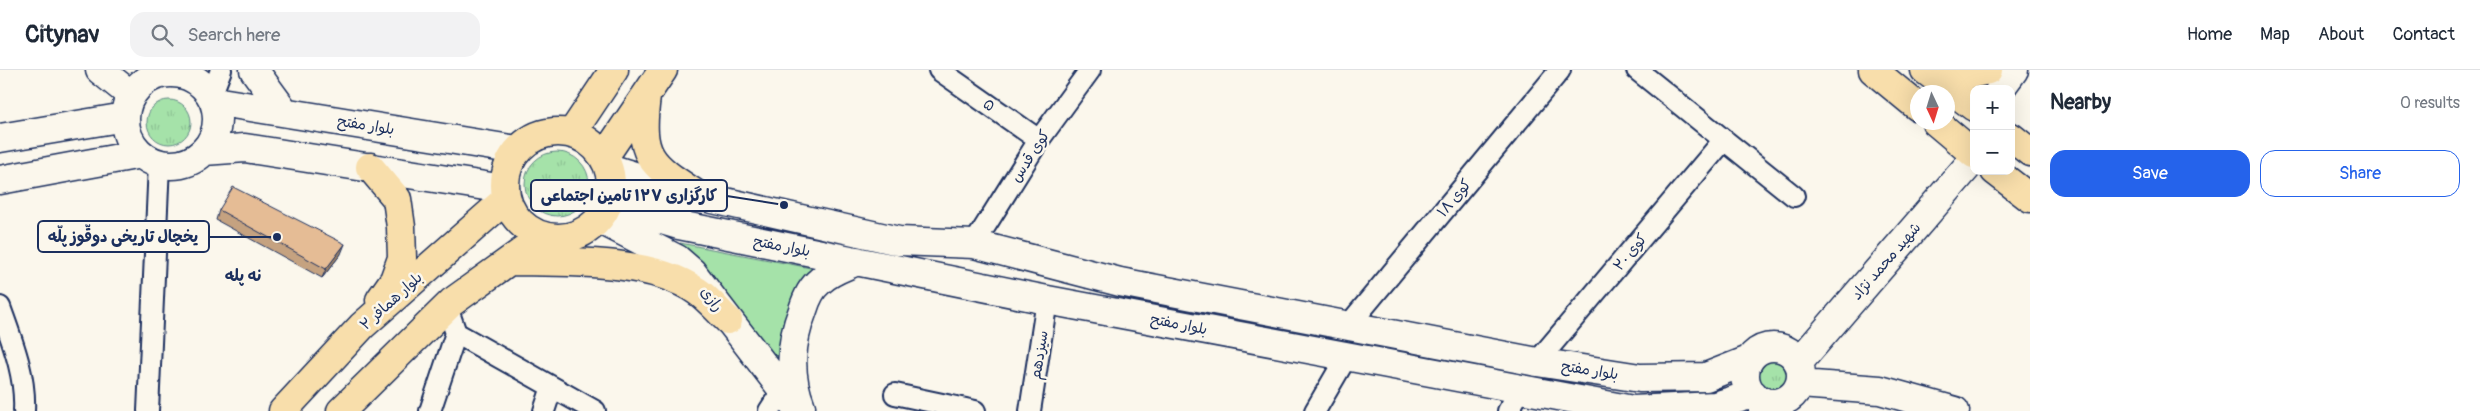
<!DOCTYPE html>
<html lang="en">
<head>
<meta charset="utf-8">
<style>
  :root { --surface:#fff; --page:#f2f2f3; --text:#1f2937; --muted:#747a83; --line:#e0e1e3; --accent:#2563eb }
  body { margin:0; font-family:Pangolin,"Playpen Sans Arabic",sans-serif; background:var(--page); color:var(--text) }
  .controls { position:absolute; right:15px; top:15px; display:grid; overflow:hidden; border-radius:10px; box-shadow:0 5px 20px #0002 }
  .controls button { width:45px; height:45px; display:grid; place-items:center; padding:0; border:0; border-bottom:1px solid var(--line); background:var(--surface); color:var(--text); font:25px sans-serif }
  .compass { position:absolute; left:1910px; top:15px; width:45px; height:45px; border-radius:50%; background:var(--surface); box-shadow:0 5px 20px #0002; rotate:176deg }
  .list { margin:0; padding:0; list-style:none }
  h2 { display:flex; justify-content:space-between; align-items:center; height:65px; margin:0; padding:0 20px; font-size:21px }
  h2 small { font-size:16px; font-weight:400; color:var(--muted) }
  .actions { display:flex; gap:10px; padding:15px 20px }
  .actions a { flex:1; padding:11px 0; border:1px solid var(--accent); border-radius:15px; text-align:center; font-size:18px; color:var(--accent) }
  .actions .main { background:var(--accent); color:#fff }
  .icon { flex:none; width:28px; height:28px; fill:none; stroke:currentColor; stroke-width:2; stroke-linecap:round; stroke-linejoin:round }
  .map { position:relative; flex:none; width:2030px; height:341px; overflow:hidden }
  header { display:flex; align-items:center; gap:30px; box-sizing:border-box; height:70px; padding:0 25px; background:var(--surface); border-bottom:1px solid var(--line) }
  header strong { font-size:24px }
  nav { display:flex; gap:28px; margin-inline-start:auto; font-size:18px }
  .search { width:350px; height:45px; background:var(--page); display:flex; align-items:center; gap:12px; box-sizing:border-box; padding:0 18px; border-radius:15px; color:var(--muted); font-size:19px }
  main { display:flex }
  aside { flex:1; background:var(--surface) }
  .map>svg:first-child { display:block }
</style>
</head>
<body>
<header>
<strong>Citynav</strong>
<div class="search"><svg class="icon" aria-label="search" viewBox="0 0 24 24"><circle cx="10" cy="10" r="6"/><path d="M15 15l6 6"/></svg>Search here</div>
<nav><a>Home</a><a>Map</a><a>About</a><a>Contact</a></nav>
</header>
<main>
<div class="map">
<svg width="2030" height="341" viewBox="0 0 2030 341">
  <defs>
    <pattern id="grass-tufts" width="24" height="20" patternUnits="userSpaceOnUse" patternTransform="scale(1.25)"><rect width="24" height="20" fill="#a5e2a9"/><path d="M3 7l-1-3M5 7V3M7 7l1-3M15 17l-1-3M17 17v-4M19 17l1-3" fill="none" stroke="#8dc294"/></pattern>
  </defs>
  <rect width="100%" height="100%" fill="#fbf7ec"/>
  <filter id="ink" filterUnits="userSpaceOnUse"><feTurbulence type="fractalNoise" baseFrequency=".02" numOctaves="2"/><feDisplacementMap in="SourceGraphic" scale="10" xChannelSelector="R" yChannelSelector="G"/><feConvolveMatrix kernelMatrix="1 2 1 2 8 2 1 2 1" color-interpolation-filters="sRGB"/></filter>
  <g filter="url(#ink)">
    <path fill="url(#grass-tufts)" stroke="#608884" d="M147 52a22 22 0 1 1 44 0a22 22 0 1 1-44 0Z
      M525 114a32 32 0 1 1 64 0a32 32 0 1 1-64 0Z
      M1757 305a15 15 0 1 1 30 0a15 15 0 1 1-30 0Z"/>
    <path fill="#a5e2a9" stroke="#608884" d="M680,173L816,199L781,312Z"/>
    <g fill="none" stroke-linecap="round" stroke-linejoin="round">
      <g stroke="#1b2f5e" stroke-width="24">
        <path id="street" d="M939,0L1039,70
          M1637,0L1794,126
          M174,3L175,0
          M211,26L221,0
          M974,174L1039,70L1090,0
          M0,237C12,271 26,305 24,341
          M447,237L456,263L595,341
          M1348,256L1560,0
          M1537,292L1723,71
          M895,324L975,341
          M148,341L159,94
          M430,341L456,263
          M544,341L552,317
          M769,341L782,321
          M1030,341L1047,230
          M1315,341L1347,286
          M1508,341L1521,319
          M1759,341L1765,332"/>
      </g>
      <g stroke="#1b2f5e" stroke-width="31">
        <path id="secondary" d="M100,0L131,25
          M254,0L284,41
          M125 49a46 46 0 1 1 92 0a46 46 0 1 1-92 0Z
          M2000,19L2014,0
          M214,31L517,80
          M0,68L125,47
          M204,81L245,78L504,119
          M609,98L699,126L899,171L974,174L1120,212L1537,292L1640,308L1706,307L1749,290
          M0,110L141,84
          M608,134L679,155L1047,230L1633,340L1715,336L1753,324
          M599,149L677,189L692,202L799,341
          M1745 305a28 28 0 1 1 56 0a28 28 0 1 1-56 0Z
          M1799,292L1974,89
          M1800,314L1880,320L1955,341
          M801,337C788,304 790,273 803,240C806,230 811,218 820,211C830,201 844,197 857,191"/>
      </g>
      <g stroke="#1b2f5e" stroke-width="31">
        <path id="primary" d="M1873,0L1918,37
          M1925,0L1974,37
          M1939,11L1988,0
          M646,27C638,88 650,94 699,126
          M1936,52L1974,84
          M505 115a53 53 0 1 1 106 0a53 53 0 1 1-106 0Z
          M572,63L614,0
          M2011,67L2030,82
          M604,87L663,0
          M370,97L397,129L401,157L402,188L394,210L380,230
          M1995,101L2030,128
          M509,191C565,192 650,188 697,221C709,229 718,241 728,250
          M283,341L362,256L506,129
          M341,341L452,232L544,166"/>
      </g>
      <use href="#street" stroke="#fbf7ec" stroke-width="20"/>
      <use href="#secondary" stroke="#fbf7ec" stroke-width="28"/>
      <use href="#primary" stroke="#f8deab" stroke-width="28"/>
    </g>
    <path fill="#c5a280" stroke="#1b2f5e" d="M219,140L341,184L322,208L216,150Z"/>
    <path fill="#a08468" stroke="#1b2f5e" d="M345,174L341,184L322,208L326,199Z"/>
    <path fill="#e5bc95" stroke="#1b2f5e" d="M233,117L345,174L326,199L219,140Z"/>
  </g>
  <g text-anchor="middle" stroke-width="5" stroke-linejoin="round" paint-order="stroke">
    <g font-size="15" fill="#1b2f5e" stroke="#fbf7ec">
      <text transform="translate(989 35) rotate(35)" y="5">۵</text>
      <text transform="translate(366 55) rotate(9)" y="5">بلوار مفتح</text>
      <text transform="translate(1030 86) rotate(-57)" y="5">کوی قدس</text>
      <text transform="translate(1454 128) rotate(-50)" y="5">کوی ۱۸</text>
      <text transform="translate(782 176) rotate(11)" y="5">بلوار مفتح</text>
      <text transform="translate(1630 182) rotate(-50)" y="5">کوی ۲۰</text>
      <text transform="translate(1886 191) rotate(-49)" y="5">شهید محمد نژاد</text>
      <text transform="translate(712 229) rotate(53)" y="5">رازی</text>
      <text transform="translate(391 231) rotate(-42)" y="5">بلوار همافر ۲</text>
      <text transform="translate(1179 254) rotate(11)" y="5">بلوار مفتح</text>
      <text transform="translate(1039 285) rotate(-81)" y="5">سیزدهم</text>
      <text transform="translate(1590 300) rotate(9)" y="5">بلوار مفتح</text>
    </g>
    <g font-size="16" font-weight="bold" fill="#1b2f5e" stroke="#fbf7ec">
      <text x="243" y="211">نه پله</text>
    </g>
  </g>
  <path fill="none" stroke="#1b2f5e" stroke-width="2" d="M784 135L727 126M277 167L209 167"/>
  <g fill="#1b2f5e" stroke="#fbf7ec" stroke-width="2">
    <circle cx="784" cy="135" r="5"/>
    <circle cx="277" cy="167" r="5"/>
  </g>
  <g fill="#fbf7ec" stroke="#1b2f5e" stroke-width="2">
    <rect x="531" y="110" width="196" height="31" rx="5"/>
    <rect x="38" y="151" width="171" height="31" rx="5"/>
  </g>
  <g font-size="16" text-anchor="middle" font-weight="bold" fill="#1b2f5e">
    <text x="629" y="131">کارگزاری ۱۲۷ تامین اجتماعی</text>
    <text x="123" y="172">یخچال تاریخی دوقّوز پلّه</text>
  </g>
</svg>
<div class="controls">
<button>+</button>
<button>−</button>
</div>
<svg class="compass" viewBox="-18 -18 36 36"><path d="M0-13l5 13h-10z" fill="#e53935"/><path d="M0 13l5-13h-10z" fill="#747a83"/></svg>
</div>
<aside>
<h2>Nearby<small>0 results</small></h2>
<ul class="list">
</ul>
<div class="actions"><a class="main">Save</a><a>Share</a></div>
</aside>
</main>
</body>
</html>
